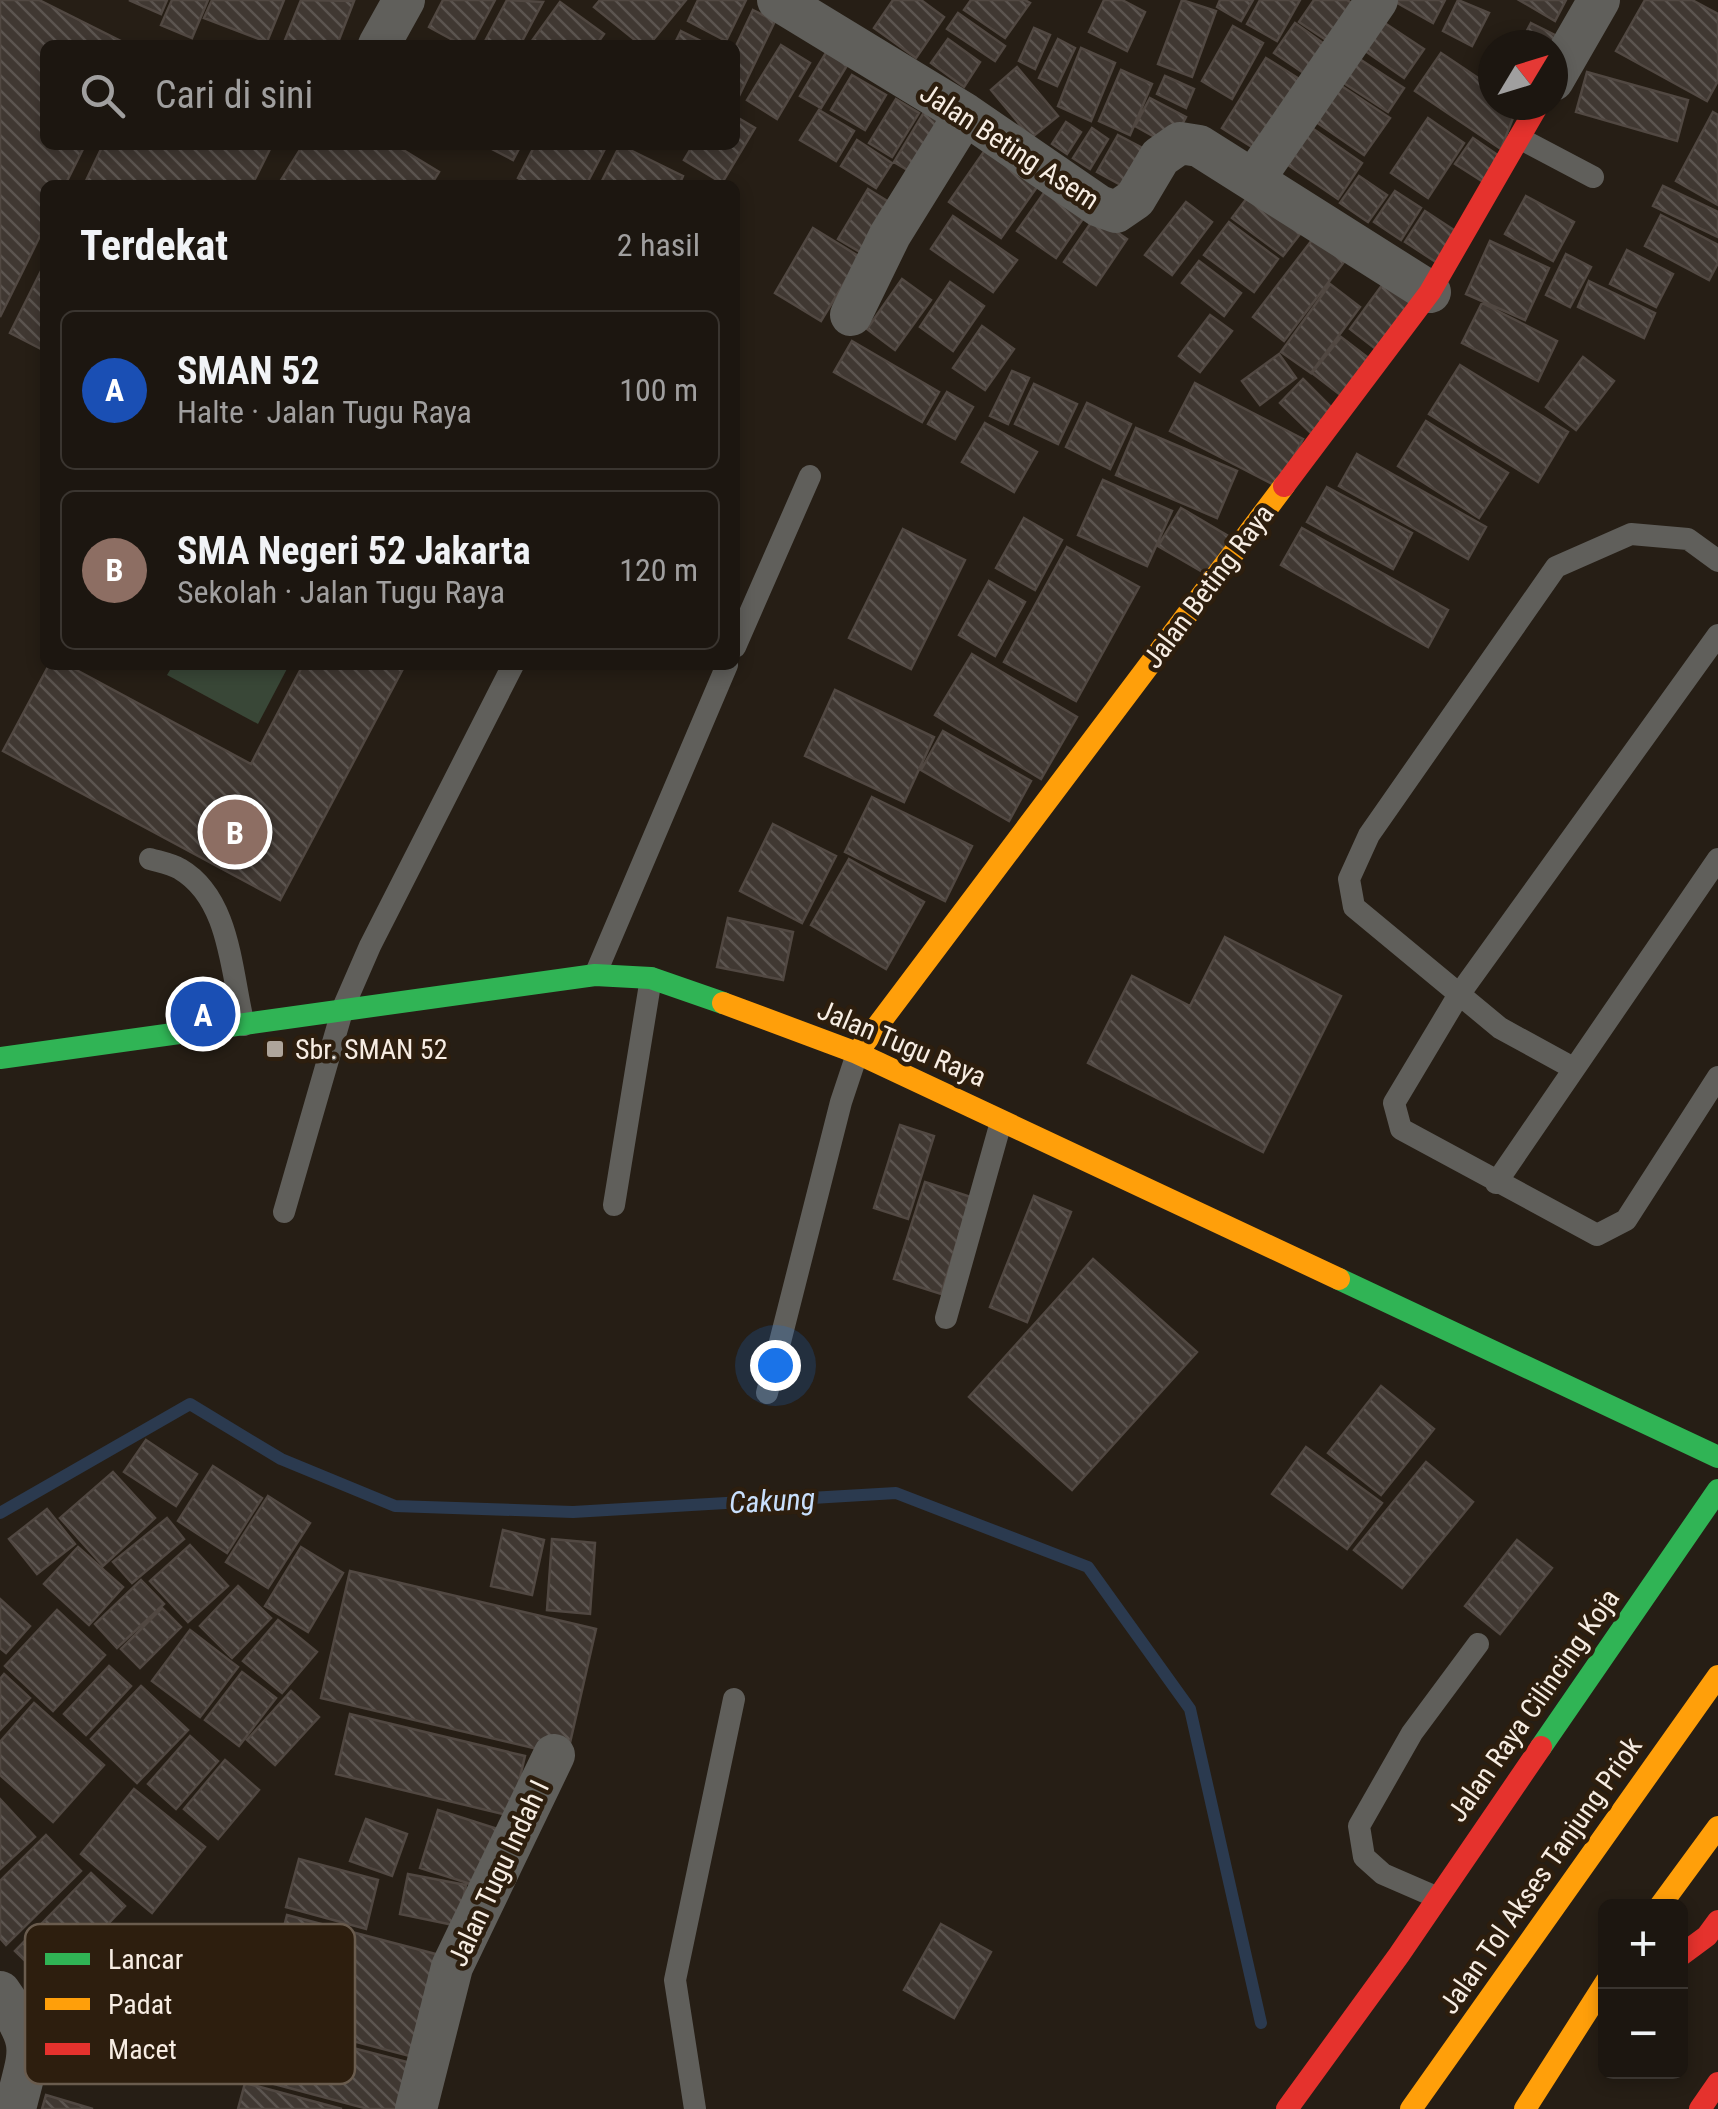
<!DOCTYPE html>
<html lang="id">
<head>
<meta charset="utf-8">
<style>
  :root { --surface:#1c1610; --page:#29231e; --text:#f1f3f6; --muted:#a09f9f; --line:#3a3530; --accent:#aea59b }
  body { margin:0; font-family:"Roboto Condensed",sans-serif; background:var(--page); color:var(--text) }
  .controls { position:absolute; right:30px; bottom:30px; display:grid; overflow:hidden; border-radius:15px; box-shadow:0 5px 15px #0003 }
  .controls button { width:90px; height:90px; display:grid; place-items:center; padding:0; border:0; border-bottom:2px solid var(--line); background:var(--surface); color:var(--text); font:50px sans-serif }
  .compass { position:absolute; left:1478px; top:30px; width:90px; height:90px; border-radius:50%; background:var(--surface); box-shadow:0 5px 15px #0003; rotate:52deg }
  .you { position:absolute; left:775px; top:1365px; width:35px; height:35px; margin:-25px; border:8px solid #fff; border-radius:50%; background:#1a73e8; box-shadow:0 0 0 15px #1a73e833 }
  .badge { display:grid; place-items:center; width:65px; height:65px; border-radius:50%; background:var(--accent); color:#fff; font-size:32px; font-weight:700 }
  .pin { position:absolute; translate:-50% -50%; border:5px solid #fff; box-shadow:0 2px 10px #0006 }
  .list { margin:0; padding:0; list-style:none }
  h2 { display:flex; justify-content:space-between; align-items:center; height:130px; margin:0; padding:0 40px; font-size:42px }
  h2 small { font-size:32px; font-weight:400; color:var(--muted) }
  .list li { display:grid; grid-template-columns:65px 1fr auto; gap:30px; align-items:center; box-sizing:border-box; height:160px; margin:0 20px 20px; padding:0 20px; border:2px solid var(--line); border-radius:15px }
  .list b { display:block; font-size:38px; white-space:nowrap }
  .list p { margin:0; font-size:32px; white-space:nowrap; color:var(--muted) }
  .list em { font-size:32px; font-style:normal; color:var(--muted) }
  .icon { flex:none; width:55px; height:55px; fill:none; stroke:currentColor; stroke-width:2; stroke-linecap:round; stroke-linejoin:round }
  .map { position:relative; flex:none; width:1718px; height:2109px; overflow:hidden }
  .search { position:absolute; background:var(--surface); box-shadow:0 5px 15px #0003; left:40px; top:40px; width:700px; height:110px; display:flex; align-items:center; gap:25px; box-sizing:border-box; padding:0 35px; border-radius:15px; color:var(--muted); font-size:38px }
  .panel { position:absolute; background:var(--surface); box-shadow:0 5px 15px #0003; left:40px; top:180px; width:700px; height:490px; border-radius:15px }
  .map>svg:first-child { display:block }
</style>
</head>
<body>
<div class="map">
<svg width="1718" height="2109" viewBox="0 0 1718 2109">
  <defs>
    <pattern id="building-back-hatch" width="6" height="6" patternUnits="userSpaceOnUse" patternTransform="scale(2.5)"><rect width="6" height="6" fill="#403832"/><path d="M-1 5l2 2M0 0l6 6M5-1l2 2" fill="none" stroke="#5c5550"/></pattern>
  </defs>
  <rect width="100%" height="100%" fill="#261e15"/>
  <path fill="#394737" d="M173,665H289L258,724L167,675Z"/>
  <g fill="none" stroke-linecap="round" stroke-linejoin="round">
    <path stroke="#2b3a4f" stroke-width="12" d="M0,1513L190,1404L281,1459L395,1506L573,1512L896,1493L1088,1567L1190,1709L1261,2023"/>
  </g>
  <path fill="url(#building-back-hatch)" stroke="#514842" stroke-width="2.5" d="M0,0H39L129,45H45V145H85L65,185H45V226L0,317Z
    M129,0H167L161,14Z
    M172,0H208L192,38L161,25Z
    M212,0H284L267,42L204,18Z
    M301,0L354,1L337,45H283Z
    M443,0H495L471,45H462L429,27Z
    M507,0L543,2L520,45H483Z
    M600,0H686L649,45H641L594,7Z
    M698,0H746L726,41L688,21Z
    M893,0H921L944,17L916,58L874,28Z
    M971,0H1025L1030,3L1005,38L964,10Z
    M1104,0H1122L1145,12L1127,51L1089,32Z
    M1182,0L1216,11L1192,77L1158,64Z
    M1220,0H1253L1241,21L1217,7Z
    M1260,0H1300L1277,41L1247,24Z
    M1314,0H1347L1364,11L1338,48L1299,22Z
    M1392,0H1445L1433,23Z
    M1458,0L1489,13L1472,46L1443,31Z
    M1519,0H1566L1555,21Z
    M1645,0H1692L1718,14V81L1707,101L1616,51Z
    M560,2L604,34L596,45H529Z
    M753,10L775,21L739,96L735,94V48Z
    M958,13L1005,46L995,61L947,29Z
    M1377,18L1424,49L1404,78L1358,46Z
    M1295,23L1337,53L1317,82L1274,53Z
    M1531,23L1561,38L1553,45H1536L1523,38Z
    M1233,26L1263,43L1232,99L1202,81Z
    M1034,28L1050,35L1035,69L1019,61Z
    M681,31L709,45H674Z
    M948,39L980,62L964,87L931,63Z
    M1058,39L1075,48L1057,86L1039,78Z
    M781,45L810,63L777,119L747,100Z
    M1081,48L1115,63L1091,121L1058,106Z
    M827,51L848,64L821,108L800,96Z
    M1441,53L1493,88V105H1518L1501,149L1415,91Z
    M1266,58L1307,84L1263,154L1222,128Z
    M1358,58L1404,88L1388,112L1342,82Z
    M1017,67L1058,116L1031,138L991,90Z
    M1121,70L1152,84L1130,135L1099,121Z
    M1587,72L1688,100L1677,141L1576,112Z
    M852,75L886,95L865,130L831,110Z
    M1165,76L1194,89L1186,108L1157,94Z
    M1340,85L1390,118L1364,155L1316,122Z
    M1150,98L1186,117L1171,146L1135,126Z
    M896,99L919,113L892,157L869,143Z
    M926,109L952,125L921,178L894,162Z
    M819,110L854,131L836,161L800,140Z
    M1713,112L1718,115V205L1676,181Z
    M735,116L755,128L722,183L684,160L693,145H735Z
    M1428,118L1464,143L1428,198L1391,173Z
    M1066,122L1081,132L1067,154L1052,144Z
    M1092,128L1108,139L1090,169L1073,158Z
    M1312,128L1362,163L1338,199L1288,165Z
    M1118,135L1152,153L1132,191L1097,172Z
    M1473,138L1502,158L1485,183L1455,164Z
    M857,140L892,163L876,188L841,166Z
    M992,140L1044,177L1001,238L949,202Z
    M103,145H272L252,185H84Z
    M303,145H395L439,172L431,185H278Z
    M484,145H521L513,160Z
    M535,145H607L586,185H530L518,178Z
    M620,145L683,176L679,185H600Z
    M1359,176L1387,195L1368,222L1340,203Z
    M1051,183L1089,210L1056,258L1017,231Z
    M1256,186L1307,225L1283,256L1232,218Z
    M1663,186L1718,212V237L1653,206Z
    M868,189L900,209L870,258L838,239Z
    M1395,191L1421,208L1401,240L1374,222Z
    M1526,196L1574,222L1553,261L1505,234Z
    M1186,202L1212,222L1172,275L1145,255Z
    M1425,211L1460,234L1439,264L1405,242Z
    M1661,215L1718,245V263L1709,280L1645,246Z
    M953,216L1017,260L993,292L931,249Z
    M1095,217L1127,239L1096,285L1064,262Z
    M1229,222L1278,259L1254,292L1204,255Z
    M1322,227L1353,250L1284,341L1253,317Z
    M813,228L860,257L821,321L775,293Z
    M1490,241L1549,268L1525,320L1466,294Z
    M1627,250L1673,274L1656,307L1610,284Z
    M1566,254L1591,267L1570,307L1546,295Z
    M1199,261L1241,293L1224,316L1182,283Z
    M45,263V351L10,333Z
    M1388,277L1416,299L1377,350L1350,329Z
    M902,279L931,300L895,350L867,329Z
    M1589,281L1655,313L1644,338L1578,307Z
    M950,282L984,306L953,351L920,327Z
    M1330,284L1360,307L1311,373L1281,352Z
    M1482,303L1557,341L1538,381L1462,343Z
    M1210,315L1232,331L1200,372L1179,356Z
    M982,326L1014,349L985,390L953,368Z
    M1341,337L1375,363L1347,400L1312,373Z
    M852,341L939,392L922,422L834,372Z
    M1279,354L1296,378L1260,405L1242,381Z
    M1583,357L1614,381L1576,430L1546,407Z
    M1460,365L1568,432L1538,482L1429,414Z
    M1012,371L1029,378L1008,424L990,416Z
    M1303,379L1336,412L1313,435L1280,403Z
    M1195,383L1303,439L1278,487L1170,431Z
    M1034,384L1077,404L1058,444L1015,424Z
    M947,392L973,407L955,439L928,424Z
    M1087,403L1131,424L1110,469L1066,447Z
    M1426,421L1508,473L1479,518L1398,466Z
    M985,423L1037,452L1014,492L962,462Z
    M1136,428L1237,471L1217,518L1116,475Z
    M1357,454L1486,527L1468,559L1339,486Z
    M1103,480L1172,511L1147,566L1078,535Z
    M1327,487L1412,533L1393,569L1307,522Z
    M1181,508L1235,540L1213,578L1158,546Z
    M1024,518L1062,540L1035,590L996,568Z
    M1302,528L1448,610L1428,647L1281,565Z
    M903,529L965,560L911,669L849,638Z
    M1067,547L1139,587L1076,701L1004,662Z
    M989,581L1025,602L995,656L959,635Z
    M972,654L1077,717L1041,779L935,715Z
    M49,665H67L251,764L303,665H405L280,900L3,751Z
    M835,690L934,737L904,802L805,756Z
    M943,731L1031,781L1009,821L921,770Z
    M872,797L972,846L945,901L845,852Z
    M773,824L836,856L802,923L740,891Z
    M849,859L924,902L886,969L811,925Z
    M728,918L793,932L783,980L717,967Z
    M1225,937L1341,996L1263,1152L1088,1063L1132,976L1190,1006Z
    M900,1125L934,1136L908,1219L874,1208Z
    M925,1182L971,1197L941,1294L894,1279Z
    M1034,1196L1071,1212L1027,1322L990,1307Z
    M1093,1259L1197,1352L1072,1490L969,1397Z
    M1381,1386L1434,1429L1381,1495L1328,1453Z
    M146,1440L197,1474L176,1506L124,1472Z
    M1306,1447L1382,1503L1347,1549L1272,1494Z
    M1426,1462L1473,1502L1402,1588L1354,1550Z
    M213,1466L262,1498L227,1553L178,1521Z
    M113,1472L155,1518L103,1566L60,1518Z
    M268,1496L310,1523L268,1588L226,1562Z
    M47,1509L75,1544L37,1574L9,1539Z
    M167,1518L184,1539L132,1583L113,1562Z
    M503,1530L544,1540L532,1595L491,1586Z
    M552,1539L595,1543L590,1614L547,1610Z
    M1517,1540L1552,1568L1500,1634L1465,1606Z
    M190,1545L228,1586L188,1622L150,1581Z
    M78,1547L123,1587L89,1625L44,1584Z
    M301,1547L343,1573L308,1632L265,1606Z
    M350,1571L596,1629L567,1756L321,1698Z
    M141,1580L164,1604L117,1648L95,1624Z
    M238,1586L271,1618L232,1658L200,1626Z
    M0,1599L30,1626L6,1653L0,1648Z
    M162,1608L181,1627L140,1668L121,1649Z
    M57,1610L105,1655L53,1711L5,1666Z
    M278,1620L317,1652L282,1693L243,1661Z
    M190,1630L238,1667L200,1717L152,1681Z
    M109,1666L131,1686L86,1735L64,1714Z
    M242,1672L276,1698L239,1746L205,1720Z
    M4,1674L30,1698L0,1730V1679Z
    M141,1686L188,1730L137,1783L91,1739Z
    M291,1691L319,1717L275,1765L247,1740Z
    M34,1703L104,1765L53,1822L0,1775V1742Z
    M350,1714L525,1756L511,1816L336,1774Z
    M190,1736L218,1761L176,1809L148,1784Z
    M225,1760L259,1790L218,1839L184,1809Z
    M134,1789L205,1847L152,1913L81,1854Z
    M0,1799L35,1837L0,1869Z
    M438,1810L501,1830L483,1888L420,1868Z
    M366,1819L407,1834L392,1876L350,1861Z
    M46,1835L81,1871L6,1945L0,1938V1881Z
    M299,1859L378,1880L366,1929L286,1907Z
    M91,1873L125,1906L50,1985L15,1951Z
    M408,1874L466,1885L458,1926L400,1914Z
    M287,1915L447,1957L421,2059L261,2017Z
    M941,1924L991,1952L954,2018L904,1990Z
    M261,2024L422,2066L411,2109H368L248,2077Z
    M245,2083L342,2109H238Z
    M46,2095L93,2109H42Z"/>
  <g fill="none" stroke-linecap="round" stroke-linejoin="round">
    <path stroke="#605f5b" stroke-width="22" d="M1519,138L1593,177
      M1718,635L1458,996L1394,1103L1401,1129L1597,1235L1626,1220L1718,1077
      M735,647L810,476
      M150,859C160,862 171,864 180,869C231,899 231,974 244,1025
      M595,975L727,665
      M1573,1068L1500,1028L1354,907L1349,879L1369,835L1556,567L1631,534L1688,539L1718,561
      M1496,1183L1718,859
      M614,1205L651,978
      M284,1212L343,1008L370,946L513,665
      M946,1318L1001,1122
      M767,1393L841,1102L857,1054
      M1436,1897L1383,1874L1364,1857L1359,1826L1412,1733L1478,1644
      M695,2109L675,1980L734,1699"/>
    <path stroke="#605f5b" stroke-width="42" d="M778,0L965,114L1099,206L1116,212L1135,199L1160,157L1180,143L1199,146L1430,292
      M379,45L404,0
      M1553,80L1599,0
      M1254,179L1377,0
      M851,315L890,235L965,114
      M0,1992C38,2047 30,2047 15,2109
      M416,2109L452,1967L554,1755"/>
    <path stroke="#30b455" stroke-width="22" d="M0,1058L595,975L651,978L723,1003
      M1339,1279L1718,1457
      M1541,1747L1718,1490"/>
    <path stroke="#ff9f0a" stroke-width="22" d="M723,1003L857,1053L1339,1279
      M857,1053L1284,486
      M1660,1906L1718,1827
      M1411,2109L1718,1676
      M1525,2109L1606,1982"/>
    <path stroke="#e5322d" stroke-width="22" d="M1284,486L1430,292L1538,105
      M1680,1956L1707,1936L1718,1921
      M1287,2109L1399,1955L1541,1747
      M1700,2109L1718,2083"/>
  </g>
  <rect fill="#aea59b" stroke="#2d1e0e" stroke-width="4" x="265" y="1039" width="20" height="20" rx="5"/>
  <g text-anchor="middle" stroke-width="9" stroke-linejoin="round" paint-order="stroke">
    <g font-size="28" fill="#f7ede3" stroke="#2d1e0e">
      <text transform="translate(1010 146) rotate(33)" y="10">Jalan Beting Asem</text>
      <text transform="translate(1208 586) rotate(-53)" y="10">Jalan Beting Raya</text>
      <text transform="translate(902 1043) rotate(23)" y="10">Jalan Tugu Raya</text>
      <text transform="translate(1533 1705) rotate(-55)" y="10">Jalan Raya Cilincing Koja</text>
      <text transform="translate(498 1873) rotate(-65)" y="10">Jalan Tugu Indah I</text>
      <text transform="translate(1540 1875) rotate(-55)" y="10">Jalan Tol Akses Tanjung Priok</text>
    </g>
    <g font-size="28" fill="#f7ede3" stroke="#2d1e0e" text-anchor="start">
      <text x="295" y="1059">Sbr. SMAN 52</text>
    </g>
    <g font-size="30" font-style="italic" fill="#c9e0fd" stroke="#2d1e0e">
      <text transform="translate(772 1501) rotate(-3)" y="10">Cakung</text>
    </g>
  </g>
  <rect x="25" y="1924" width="330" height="160" rx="15" fill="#2d1e0e" stroke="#6a5c4e" stroke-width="2.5"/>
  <rect x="45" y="1953" width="45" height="12" fill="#30b455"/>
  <rect x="45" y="1998" width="45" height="12" fill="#ff9f0a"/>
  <rect x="45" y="2043" width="45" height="12" fill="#e5322d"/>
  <g font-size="28" fill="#f7ede3">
    <text x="108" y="1969">Lancar</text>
    <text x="108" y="2014">Padat</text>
    <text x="108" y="2059">Macet</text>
  </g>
</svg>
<div class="controls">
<button>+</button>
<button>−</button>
</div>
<svg class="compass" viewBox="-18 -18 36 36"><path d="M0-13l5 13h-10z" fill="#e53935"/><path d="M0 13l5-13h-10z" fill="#a09f9f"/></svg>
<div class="you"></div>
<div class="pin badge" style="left:203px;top:1014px;background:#1a4fb4">A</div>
<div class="pin badge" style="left:235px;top:832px;background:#8d6e63">B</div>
<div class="search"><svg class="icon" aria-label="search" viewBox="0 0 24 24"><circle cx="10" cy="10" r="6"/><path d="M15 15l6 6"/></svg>Cari di sini</div>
<section class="panel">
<h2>Terdekat<small>2 hasil</small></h2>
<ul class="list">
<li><span class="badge" style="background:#1a4fb4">A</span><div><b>SMAN 52</b><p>Halte · Jalan Tugu Raya</p></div><em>100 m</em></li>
<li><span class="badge" style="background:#8d6e63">B</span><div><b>SMA Negeri 52 Jakarta</b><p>Sekolah · Jalan Tugu Raya</p></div><em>120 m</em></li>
</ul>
</section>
</div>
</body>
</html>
